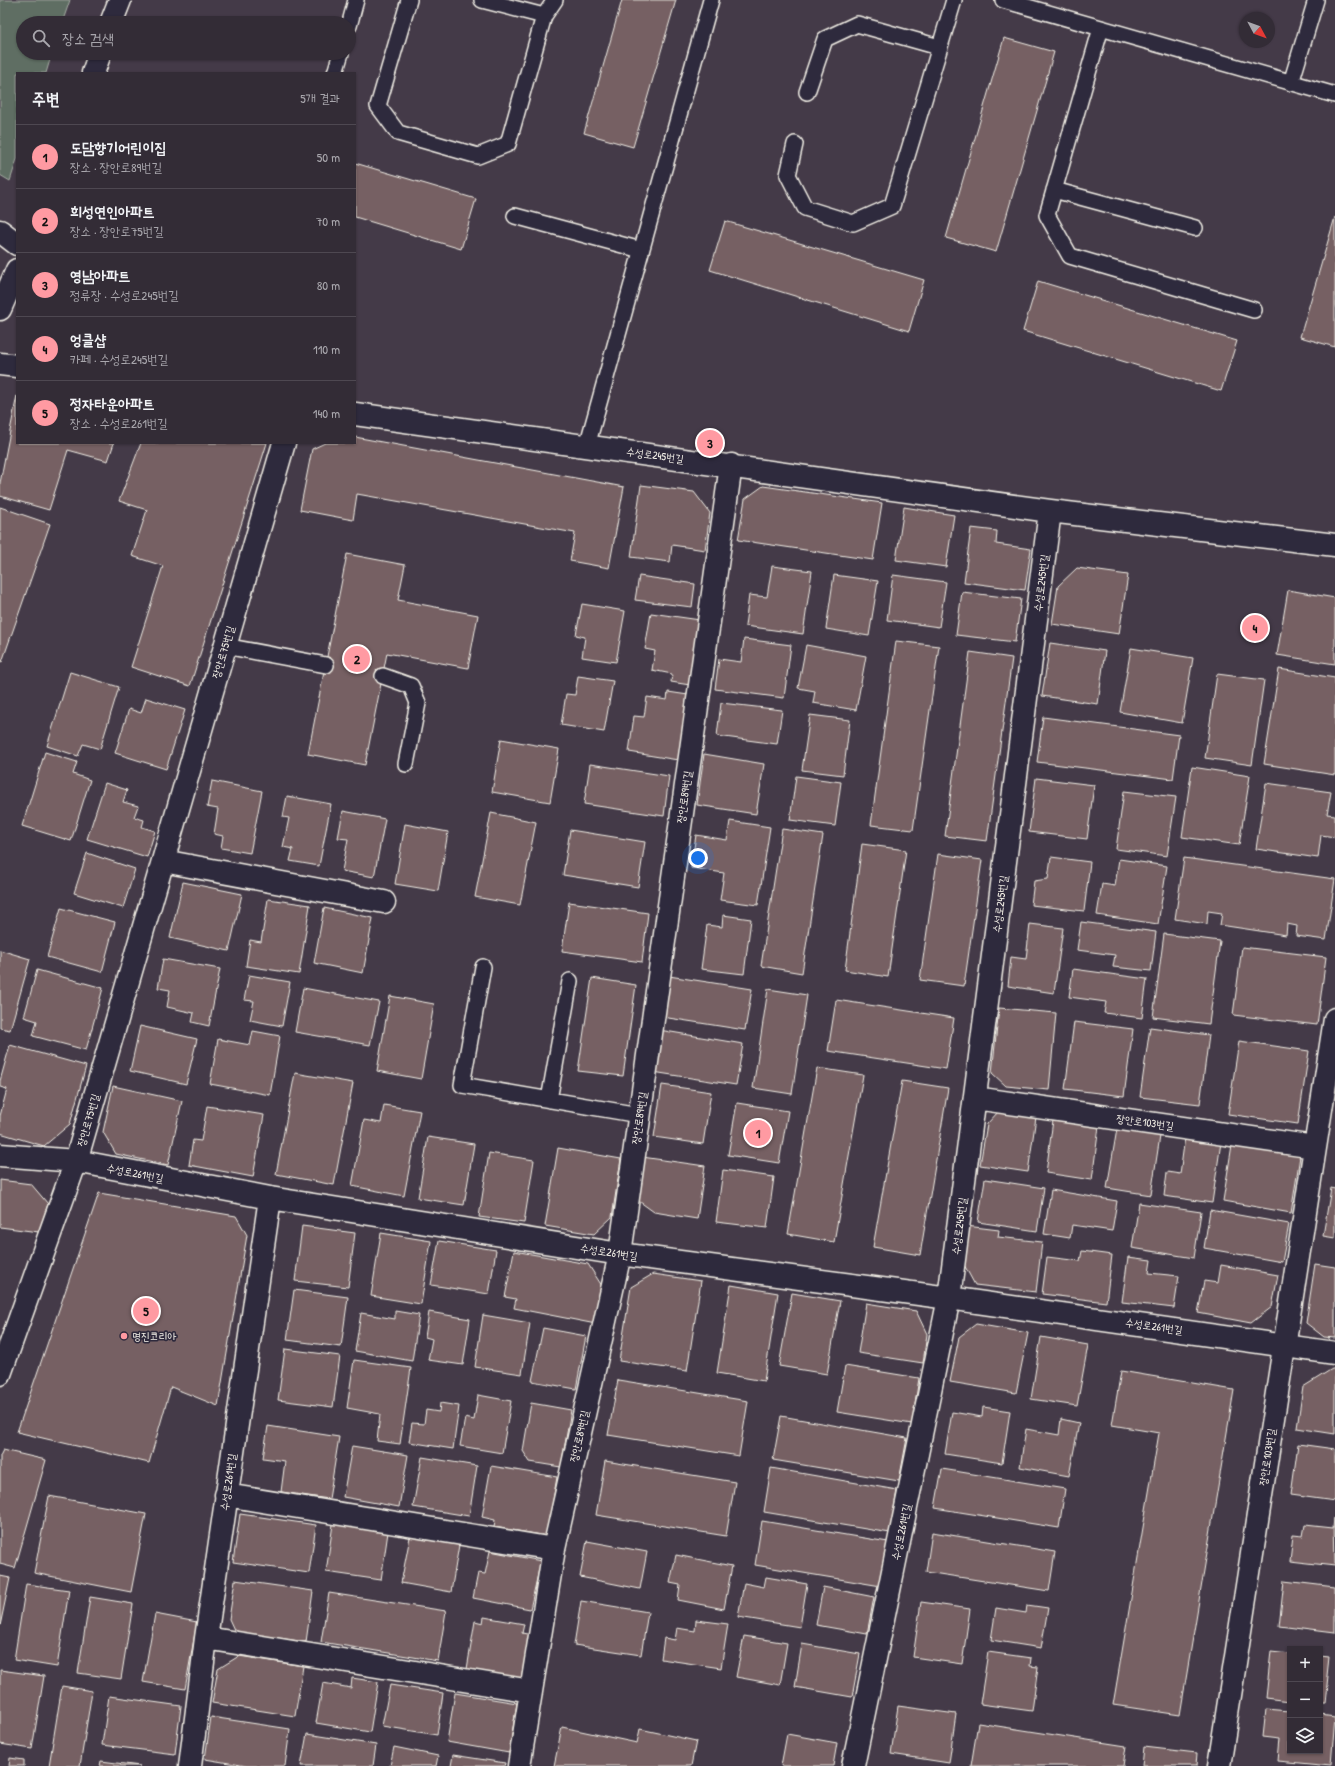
<!DOCTYPE html>
<html lang="ko">
<head>
<meta charset="utf-8">
<style>
  :root { --surface:#332c36; --page:#3e3842; --text:#f1f3f6; --muted:#a9a7ad; --line:#4e4851; --accent:#ff9aa2 }
  body { margin:0; font-family:"Patrick Hand","Poor Story",sans-serif; background:var(--page); color:var(--text) }
  .controls { position:absolute; right:12px; bottom:12px; display:grid; overflow:hidden; border-radius:0px; box-shadow:0 1px 3px #0004 }
  .controls button { width:36px; height:36px; display:grid; place-items:center; padding:0; border:0; border-bottom:1px solid var(--line); background:var(--surface); color:var(--text); font:20px sans-serif }
  .compass { position:absolute; left:1239px; top:12px; width:36px; height:36px; border-radius:50%; background:var(--surface); box-shadow:0 1px 3px #0004; rotate:131deg }
  .you { position:absolute; left:698px; top:858px; width:14px; height:14px; margin:-10px; border:3px solid #fff; border-radius:50%; background:#1a73e8; box-shadow:0 0 0 6px #1a73e833 }
  .badge { display:grid; place-items:center; width:26px; height:26px; border-radius:50%; background:var(--accent); color:#111; font-size:13px; font-weight:700 }
  .pin { position:absolute; translate:-50% -50%; border:2px solid #fff; box-shadow:0 1px 4px #0006 }
  .list { margin:0; padding:0; list-style:none }
  h2 { display:flex; justify-content:space-between; align-items:center; height:52px; margin:0; padding:0 16px; font-size:17px }
  h2 small { font-size:13px; font-weight:400; color:var(--muted) }
  .list li { display:grid; grid-template-columns:26px 1fr auto; gap:12px; align-items:center; box-sizing:border-box; height:64px; padding:0 16px; border-top:1px solid var(--line) }
  .list b { display:block; font-size:15px; white-space:nowrap }
  .list p { margin:0; font-size:13px; white-space:nowrap; color:var(--muted) }
  .list em { font-size:13px; font-style:normal; color:var(--muted) }
  .icon { flex:none; width:22px; height:22px; fill:none; stroke:currentColor; stroke-width:2; stroke-linecap:round; stroke-linejoin:round }
  .map { position:relative; flex:none; width:1335px; height:1766px; overflow:hidden }
  .search { position:absolute; background:var(--surface); box-shadow:0 1px 3px #0004; left:16px; top:16px; width:340px; height:44px; display:flex; align-items:center; gap:10px; box-sizing:border-box; padding:0 14px; border-radius:22px; color:var(--muted); font-size:15px }
  .panel { position:absolute; background:var(--surface); box-shadow:0 1px 3px #0004; left:16px; top:72px; width:340px; height:372px; border-radius:0px }
  .map>svg:first-child { display:block }
</style>
</head>
<body>
<div class="map">
<svg width="1335" height="1766" viewBox="0 0 1335 1766">
  <rect width="100%" height="100%" fill="#443a48"/>
  <filter id="ink" filterUnits="userSpaceOnUse"><feTurbulence type="fractalNoise" baseFrequency=".025" numOctaves="2"/><feDisplacementMap in="SourceGraphic" scale="8" xChannelSelector="R" yChannelSelector="G"/><feConvolveMatrix kernelMatrix="1 2 1 2 8 2 1 2 1" color-interpolation-filters="sRGB"/></filter>
  <g filter="url(#ink)">
    <path fill="#5e6e64" stroke="#a9b0a6" d="M0,0H70L62,23H23V53H52L46,73H17V159L10,181L0,175Z"/>
    <path fill="#766063" stroke="#f4f1e8" d="M622,0H676L633,147L584,133Z
      M1004,38L1054,52L996,252L946,238Z
      M355,163L476,199L461,249L355,217Z
      M1335,217V347L1300,337Z
      M725,221L924,280L909,331L710,270Z
      M1038,281L1237,341L1221,391L1023,331Z
      M17,395V443H114L108,461L68,450L49,510L0,496V483Z
      M355,437L624,487L609,568L570,561L575,533L357,494L353,520L300,510L312,449L325,443H355Z
      M141,443H267L190,686L131,667L163,566L132,556L147,510L119,501Z
      M641,485L694,492L710,513L705,550L672,545L670,562L631,557Z
      M763,486L882,503L873,560L738,540L745,499Z
      M0,507L50,524L2,662L0,661Z
      M904,507L954,515L946,567L896,560Z
      M971,528L997,531L996,544L1031,549L1025,590L964,582Z
      M347,554L405,565L398,600L478,615L468,668L387,653L365,765L308,754Z
      M772,566L812,571L803,634L745,626L749,595L767,597Z
      M1077,568L1128,575L1119,634L1052,624L1058,586Z
      M834,575L878,581L869,636L826,629Z
      M893,575L946,582L939,627L887,620Z
      M639,576L695,584L692,607L635,600Z
      M1288,590L1335,598V664L1277,655Z
      M962,592L1021,599L1015,642L956,635Z
      M582,604L625,611L616,662L582,657L585,637L576,635Z
      M651,613L700,620L690,685L671,682L672,674L652,670L655,651L645,649Z
      M744,639L791,645L784,698L715,689L719,659L741,662Z
      M896,641L939,646L913,830L871,825Z
      M1050,643L1105,651L1098,704L1042,696Z
      M806,645L866,656L856,710L813,703L815,691L798,688Z
      M1131,648L1193,658L1182,723L1120,712Z
      M970,652L1012,658L987,841L945,836Z
      M1279,669L1335,678V775L1264,764Z
      M70,672L119,687L100,749L83,744L78,756L47,746Z
      M1217,674L1264,680L1252,765L1205,758Z
      M578,676L613,681L604,732L561,725L566,694L575,695Z
      M668,692L688,695L678,760L629,752L634,716L644,717L647,697L667,700Z
      M146,698L185,710L166,769L115,753L129,709L141,713Z
      M721,703L782,710L777,744L717,736Z
      M810,715L850,720L843,775L802,770Z
      M1043,717L1179,735L1173,779L1037,762Z
      M501,739L559,749L550,802L492,792Z
      M45,752L77,762L73,774L90,780L71,841L22,826Z
      M704,754L764,764L756,814L697,805Z
      M590,764L669,776L664,816L584,804Z
      M1192,767L1250,776L1239,845L1182,837Z
      M796,776L841,782L835,826L790,820Z
      M1036,778L1094,785L1087,839L1029,832Z
      M212,781L262,791L250,853L221,848L223,836L214,834L218,809L207,807Z
      M105,783L127,790L123,802L138,806L134,817L144,820L142,827L155,831L147,857L87,839Z
      M1266,783L1331,792L1327,814L1335,815V837L1321,835L1318,858L1256,849Z
      M1124,791L1176,797L1167,856L1116,849Z
      M287,796L331,804L319,866L290,861L293,849L283,847L289,818L283,817Z
      M343,811L385,819L374,877L342,871L348,839L338,838Z
      M491,813L536,822L520,905L475,897Z
      M730,821L770,827L758,905L720,900L724,873L691,868L696,835L727,840Z
      M405,824L448,832L438,891L395,884Z
      M782,829L823,835L802,973L761,966Z
      M570,830L645,842L638,887L563,875Z
      M862,844L906,850L888,977L845,970Z
      M87,853L135,869L123,908L74,893Z
      M938,854L982,860L964,986L920,980Z
      M1051,857L1090,862L1084,911L1031,905L1034,881L1048,879Z
      M1184,858L1335,879L1326,940L1296,936L1297,926L1287,924L1286,935L1220,925L1222,913L1208,911L1207,924L1175,919Z
      M1119,859L1167,866L1158,924L1097,915L1102,884L1115,886Z
      M183,882L242,894L229,951L170,938Z
      M268,899L310,905L299,974L246,966L250,940L261,942Z
      M569,902L648,913L642,962L562,951Z
      M61,908L115,922L102,972L47,957Z
      M324,908L373,918L363,973L314,963Z
      M723,915L751,919L744,974L701,969L707,925L722,927Z
      M1081,922L1156,932L1151,971L1113,967L1115,955L1077,950Z
      M1030,924L1063,928L1054,993L1008,986L1011,957L1026,959Z
      M1164,934L1220,941L1209,1024L1153,1017Z
      M1242,947L1326,957L1317,1025L1233,1015Z
      M0,950L30,959L10,1030L0,1028Z
      M163,959L220,969L209,1026L192,1022L194,1013L167,1007L170,990L158,988Z
      M1073,969L1147,979L1142,1018L1104,1013L1106,1002L1069,997Z
      M37,970L103,988L86,1050L33,1036L37,1021L24,1017Z
      M249,975L290,982L282,1026L250,1020L254,1001L244,1000Z
      M669,976L752,989L745,1030L662,1017Z
      M592,978L636,985L623,1076L578,1071Z
      M303,988L379,1002L370,1045L295,1032Z
      M768,989L807,995L792,1094L753,1088Z
      M390,996L434,1004L421,1079L377,1071Z
      M836,1000L954,1018L946,1069L828,1051Z
      M999,1008L1056,1013L1049,1090L1006,1086L992,1073Z
      M1074,1022L1133,1029L1124,1096L1065,1089Z
      M140,1026L197,1039L186,1084L130,1071Z
      M1150,1027L1209,1035L1200,1104L1140,1097Z
      M659,1030L743,1044L736,1085L653,1072Z
      M253,1031L280,1036L270,1095L210,1084L218,1039L250,1045Z
      M1239,1041L1309,1051L1298,1124L1228,1114Z
      M10,1045L86,1066L70,1124L44,1146L0,1133V1116L7,1089L0,1087V1081Z
      M817,1068L863,1075L834,1242L788,1234Z
      M295,1073L353,1083L334,1185L276,1174Z
      M902,1081L948,1088L920,1255L873,1247Z
      M662,1085L711,1092L703,1144L654,1137Z
      M113,1086L182,1101L168,1165L116,1154L103,1132Z
      M737,1103L788,1111L779,1163L728,1155Z
      M384,1105L420,1111L404,1196L352,1186L364,1120L381,1123Z
      M207,1106L264,1115L253,1177L189,1165L193,1140L201,1141Z
      M999,1111L1036,1117L1028,1172L980,1165L987,1124Z
      M1053,1120L1099,1126L1092,1180L1046,1173Z
      M1117,1129L1160,1136L1151,1195L1107,1188Z
      M428,1137L474,1144L464,1205L418,1198Z
      M1185,1137L1221,1142L1212,1203L1164,1196L1167,1172L1180,1174Z
      M1232,1145L1300,1156L1291,1213L1223,1201Z
      M558,1148L621,1159L612,1217L594,1234L545,1226Z
      M489,1153L534,1160L524,1223L479,1217Z
      M642,1157L705,1166L697,1219L654,1212L636,1199Z
      M723,1170L774,1177L767,1228L716,1222Z
      M985,1179L1044,1188L1037,1231L978,1222Z
      M0,1180L31,1184L48,1204L39,1232L0,1227Z
      M1331,1188L1335,1189V1238L1323,1236Z
      M1051,1190L1117,1201L1112,1231L1072,1225L1070,1238L1044,1234Z
      M99,1193L236,1216L247,1235L218,1406L171,1387L149,1463L17,1432Z
      M1139,1203L1201,1212L1194,1258L1132,1248Z
      M1210,1210L1289,1224L1282,1262L1204,1248Z
      M302,1226L355,1233L348,1287L295,1281Z
      M966,1226L999,1230L998,1237L1042,1242L1036,1292L975,1285L962,1261Z
      M381,1233L431,1241L421,1304L371,1296Z
      M439,1241L496,1250L489,1294L431,1285Z
      M514,1251L588,1264L602,1286L596,1324L514,1308L516,1299L505,1297Z
      M1082,1251L1112,1255L1106,1302L1042,1294L1047,1257L1080,1261Z
      M1128,1257L1151,1260L1149,1273L1179,1276L1174,1308L1122,1302Z
      M1315,1264L1335,1267V1338L1324,1337L1306,1323Z
      M1221,1265L1278,1275L1272,1307L1251,1323L1198,1313L1204,1281L1218,1283Z
      M653,1274L701,1281L687,1371L619,1361L631,1287Z
      M731,1285L778,1293L764,1381L717,1373Z
      M294,1290L348,1297L341,1347L287,1340Z
      M792,1293L840,1301L827,1374L779,1366Z
      M866,1303L916,1311L927,1334L923,1363L858,1353Z
      M395,1311L419,1315L412,1361L355,1351L361,1313L395,1319Z
      M429,1312L470,1319L463,1365L428,1360L432,1339L425,1337Z
      M483,1315L530,1323L522,1374L475,1367Z
      M976,1324L1028,1333L1016,1393L950,1382L959,1337Z
      M543,1328L586,1336L576,1389L532,1381Z
      M1041,1337L1088,1345L1077,1406L1031,1399Z
      M285,1349L340,1356L333,1407L278,1400Z
      M354,1360L411,1368L400,1444L377,1441L380,1414L347,1408Z
      M845,1366L919,1378L912,1424L837,1412Z
      M1332,1369H1335V1434L1297,1428L1303,1387Z
      M1121,1371L1234,1390L1180,1715L1113,1705L1159,1433L1112,1425Z
      M618,1380L748,1401L739,1456L608,1435Z
      M478,1395L511,1401L502,1453L460,1446L465,1418L474,1420Z
      M440,1403L459,1406L453,1449L409,1442L412,1423L424,1424L426,1410L439,1412Z
      M531,1403L571,1410L561,1467L530,1462L523,1451Z
      M983,1407L1010,1411L1002,1463L945,1454L952,1412L982,1417Z
      M781,1416L907,1438L899,1481L773,1460Z
      M1061,1419L1079,1423L1069,1476L1020,1467L1026,1429L1059,1435Z
      M268,1426L339,1437L329,1499L281,1492L285,1461L263,1458Z
      M1298,1444L1335,1449V1501L1291,1495Z
      M352,1446L408,1455L399,1507L343,1497Z
      M3,1450L46,1460L15,1568L0,1564V1456Z
      M422,1457L477,1466L469,1516L413,1507Z
      M605,1461L735,1482L726,1536L596,1515Z
      M491,1466L557,1477L547,1536L494,1527L495,1520L482,1517Z
      M771,1468L897,1490L890,1533L764,1512Z
      M942,1469L1065,1489L1059,1528L935,1508Z
      M49,1496L146,1514L131,1592L34,1573Z
      M240,1514L316,1525L309,1573L233,1562Z
      M1334,1518L1335,1566L1290,1561L1293,1535L1303,1536L1305,1525L1333,1528Z
      M762,1521L888,1542L881,1586L755,1565Z
      M333,1524L388,1532L381,1580L326,1572Z
      M932,1532L1055,1552L1049,1591L926,1572Z
      M410,1537L459,1545L451,1592L401,1583Z
      M587,1541L647,1552L640,1589L580,1577Z
      M490,1551L541,1561L530,1609L473,1598L478,1573L485,1574Z
      M676,1555L732,1566L724,1609L678,1600L680,1585L670,1583Z
      M0,1576L10,1578L0,1626Z
      M766,1577L807,1584L800,1627L738,1617L744,1583L764,1587Z
      M235,1580L313,1591L306,1642L235,1632L229,1619Z
      M1284,1581L1335,1587V1633L1279,1626Z
      M26,1584L69,1590L57,1667L14,1660Z
      M823,1587L874,1597L867,1634L816,1625Z
      M329,1593L446,1611L438,1661L321,1642Z
      M90,1597L133,1604L121,1679L78,1673Z
      M581,1601L648,1612L641,1655L574,1645Z
      M921,1602L970,1609L962,1664L913,1657Z
      M1027,1605L1048,1608L1041,1648L991,1640L996,1608L1026,1613Z
      M155,1614L197,1622L185,1689L143,1682Z
      M484,1617L524,1624L522,1633L532,1635L523,1679L467,1669L475,1621L483,1623Z
      M696,1620L728,1624L721,1668L661,1659L664,1638L675,1640L677,1628L695,1631Z
      M744,1636L787,1643L780,1685L736,1677Z
      M802,1644L860,1654L852,1697L795,1687Z
      M1271,1651L1290,1653V1701L1266,1698Z
      M988,1652L1031,1658L1030,1666L1038,1667L1032,1711L980,1704Z
      M239,1656L303,1666L295,1716L212,1703L218,1669Z
      M1320,1656L1329,1657L1324,1704H1320Z
      M0,1670L44,1676L32,1749L0,1744Z
      M352,1678L378,1682L370,1732L316,1723L323,1683L351,1688Z
      M390,1685L443,1693L437,1735L382,1726Z
      M62,1686L92,1691L80,1766H49Z
      M455,1693L517,1703L509,1753L447,1742Z
      M109,1696L181,1706L175,1754L102,1745Z
      M898,1706L956,1714L949,1763L891,1754Z
      M1266,1709L1290,1711V1751H1320V1714L1335,1716L1331,1766L1278,1761L1280,1739L1263,1737Z
      M211,1717L290,1729L285,1766H247L205,1759Z
      M978,1723L1126,1746L1123,1766H971Z
      M562,1727L637,1743L640,1729L696,1741L691,1766H554Z
      M307,1734L376,1745L373,1766H301Z
      M787,1734L837,1743L833,1766H781Z
      M394,1747L438,1756L436,1766H390Z
      M1144,1747L1197,1753L1196,1766H1142Z
      M453,1755L505,1763L504,1766H451Z
      M10,1758L24,1760V1766H9Z
      M101,1761L140,1766H100Z"/>
    <g fill="none" stroke-linecap="round" stroke-linejoin="round">
      <g stroke="#f4f1e8" stroke-width="18">
        <path id="service" d="M409,0L378,106L398,133L478,156L508,144L544,16L555,0
          M482,0L544,16
          M1003,0L1335,95
          M349,26L356,0
          M1101,28L1047,215L1070,256L1254,310
          M335,73L341,53
          M1291,83L1316,0
          M807,92L825,39L857,24L939,47
          M795,144L788,175L805,208L853,223L892,206L954,0
          M1054,190L1195,228
          M515,216L641,250
          M587,446L711,0
          M225,646L326,665
          M383,676L411,686L418,703L406,764
          M483,967L462,1085L639,1115
          M549,1100L570,981"/>
      </g>
      <g stroke="#f4f1e8" stroke-width="25">
        <path id="minor" d="M0,231L17,244
          M0,364L17,366
          M355,414L1050,511L1335,545
          M163,861L384,902
          M975,1098L1315,1147
          M0,1155L76,1161L270,1198L620,1254L949,1298L1335,1353
          M0,1374L76,1161L284,443
          M226,1495L554,1549
          M206,1638L531,1691
          M190,1766L206,1638L270,1198
          M519,1766L554,1549L620,1254L731,465
          M853,1766L949,1298L1050,511
          M1219,1766L1335,1019"/>
      </g>
      <g stroke="#f4f1e8" stroke-width="25">
        <path id="secondary" d="M111,23L120,0
          M93,73L100,53
          M0,309L17,270"/>
      </g>
      <use href="#service" stroke="#2f2a3d" stroke-width="15"/>
      <use href="#minor" stroke="#2f2a3d" stroke-width="22"/>
      <use href="#secondary" stroke="#2f2a3d" stroke-width="22"/>
    </g>
  </g>
  <circle fill="#ff9aa2" stroke="#2f2a3d" stroke-width="1.5" cx="124" cy="1336" r="4"/>
  <g text-anchor="middle" stroke-width="3.5" stroke-linejoin="round" paint-order="stroke">
    <g font-size="11" fill="#f4f1e8" stroke="#2f2a3d">
      <text transform="translate(655 455) rotate(8)" y="4">수성로245번길</text>
      <text transform="translate(1041 583) rotate(-83)" y="4">수성로245번길</text>
      <text transform="translate(223 652) rotate(-74)" y="4">장안로75번길</text>
      <text transform="translate(684 797) rotate(-82)" y="4">장안로89번길</text>
      <text transform="translate(1000 904) rotate(-83)" y="4">수성로245번길</text>
      <text transform="translate(639 1118) rotate(-82)" y="4">장안로89번길</text>
      <text transform="translate(88 1120) rotate(-74)" y="4">장안로75번길</text>
      <text transform="translate(1145 1122) rotate(8)" y="4">장안로103번길</text>
      <text transform="translate(135 1173) rotate(11)" y="4">수성로261번길</text>
      <text transform="translate(959 1226) rotate(-83)" y="4">수성로245번길</text>
      <text transform="translate(609 1252) rotate(9)" y="4">수성로261번길</text>
      <text transform="translate(1154 1326) rotate(8)" y="4">수성로261번길</text>
      <text transform="translate(579 1436) rotate(-77)" y="4">장안로89번길</text>
      <text transform="translate(1267 1457) rotate(-81)" y="4">장안로103번길</text>
      <text transform="translate(228 1482) rotate(-82)" y="4">수성로261번길</text>
      <text transform="translate(901 1532) rotate(-78)" y="4">수성로261번길</text>
    </g>
    <g font-size="11" fill="#f4f1e8" stroke="#2f2a3d" text-anchor="start">
      <text x="132" y="1340">명진코리아</text>
    </g>
  </g>
</svg>
<div class="controls">
<button>+</button>
<button>−</button>
<button><svg class="icon" aria-label="layers" viewBox="0 0 24 24"><path d="M12 4l9 5-9 5-9-5zM3 14l9 5 9-5"/></svg></button>
</div>
<svg class="compass" viewBox="-18 -18 36 36"><path d="M0-13l5 13h-10z" fill="#e53935"/><path d="M0 13l5-13h-10z" fill="#a9a7ad"/></svg>
<div class="you"></div>
<div class="pin badge" style="left:758px;top:1133px">1</div>
<div class="pin badge" style="left:357px;top:659px">2</div>
<div class="pin badge" style="left:710px;top:443px">3</div>
<div class="pin badge" style="left:1255px;top:628px">4</div>
<div class="pin badge" style="left:146px;top:1311px">5</div>
<div class="search"><svg class="icon" aria-label="search" viewBox="0 0 24 24"><circle cx="10" cy="10" r="6"/><path d="M15 15l6 6"/></svg>장소 검색</div>
<section class="panel">
<h2>주변<small>5개 결과</small></h2>
<ul class="list">
<li><span class="badge">1</span><div><b>도담향기어린이집</b><p>장소 · 장안로89번길</p></div><em>50 m</em></li>
<li><span class="badge">2</span><div><b>희성연인아파트</b><p>장소 · 장안로75번길</p></div><em>70 m</em></li>
<li><span class="badge">3</span><div><b>영남아파트</b><p>정류장 · 수성로245번길</p></div><em>80 m</em></li>
<li><span class="badge">4</span><div><b>엉클샵</b><p>카페 · 수성로245번길</p></div><em>110 m</em></li>
<li><span class="badge">5</span><div><b>정자타운아파트</b><p>장소 · 수성로261번길</p></div><em>140 m</em></li>
</ul>
</section>
</div>
</body>
</html>
